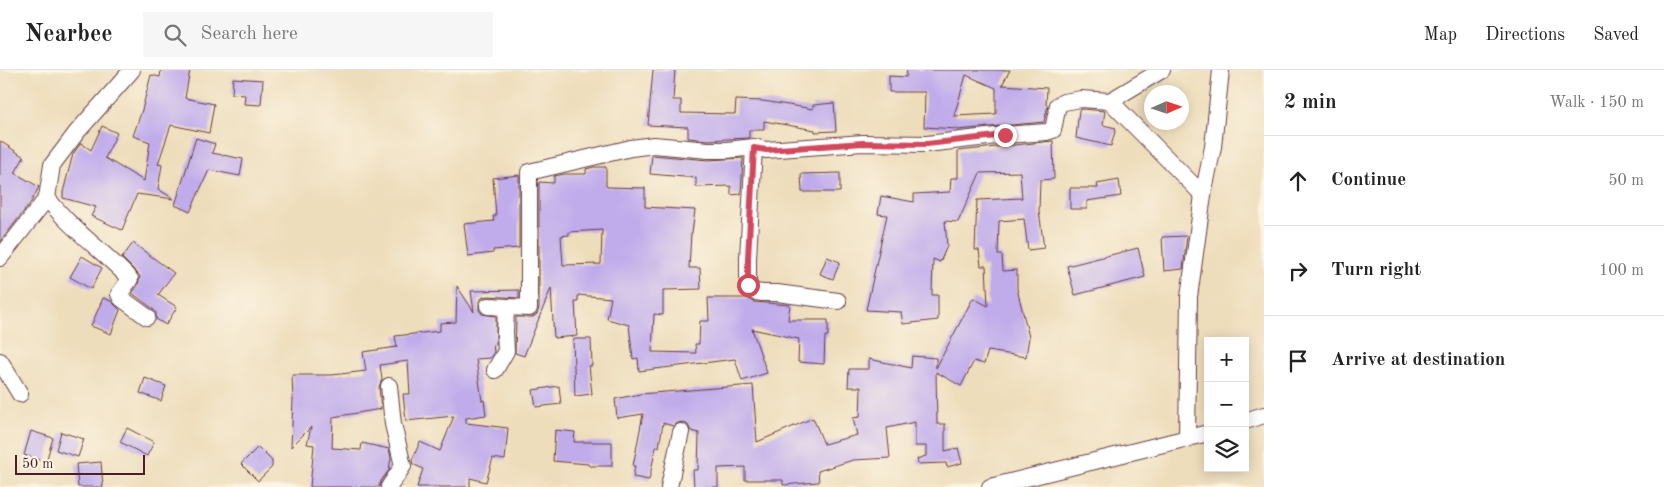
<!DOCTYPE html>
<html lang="en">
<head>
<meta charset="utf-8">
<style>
  :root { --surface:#fff; --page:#f6f6f6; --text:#222; --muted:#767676; --line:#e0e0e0 }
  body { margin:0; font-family:"Old Standard TT",serif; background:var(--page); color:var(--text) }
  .controls { position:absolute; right:15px; bottom:15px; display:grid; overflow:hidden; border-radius:0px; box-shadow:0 2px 12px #0003 }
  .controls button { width:45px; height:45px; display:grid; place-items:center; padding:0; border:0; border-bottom:1px solid var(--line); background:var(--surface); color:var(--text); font:25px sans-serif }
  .compass { position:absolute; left:1144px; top:15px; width:45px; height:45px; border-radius:50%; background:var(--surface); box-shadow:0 2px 12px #0003; rotate:87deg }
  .scale { position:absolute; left:15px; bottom:12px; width:130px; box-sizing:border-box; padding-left:5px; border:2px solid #4a1f2b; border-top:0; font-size:14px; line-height:18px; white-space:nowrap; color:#4a1f2b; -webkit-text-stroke:4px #fcf5e5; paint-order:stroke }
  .stop { position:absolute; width:15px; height:15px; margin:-11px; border:4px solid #d1495b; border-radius:50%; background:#fff }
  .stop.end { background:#d1495b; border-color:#fff; box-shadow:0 1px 5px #0008 }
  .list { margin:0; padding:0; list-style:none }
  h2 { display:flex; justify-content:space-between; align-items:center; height:65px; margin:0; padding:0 20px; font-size:21px }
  h2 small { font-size:16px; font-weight:400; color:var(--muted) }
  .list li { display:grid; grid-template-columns:32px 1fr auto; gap:15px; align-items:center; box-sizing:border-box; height:90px; padding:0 20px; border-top:1px solid var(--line) }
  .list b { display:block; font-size:19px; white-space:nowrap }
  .list em { font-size:16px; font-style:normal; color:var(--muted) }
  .icon { flex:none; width:28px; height:28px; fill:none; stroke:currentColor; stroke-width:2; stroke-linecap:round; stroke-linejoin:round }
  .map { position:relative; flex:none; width:1264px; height:417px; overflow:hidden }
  header { display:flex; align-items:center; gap:30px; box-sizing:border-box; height:70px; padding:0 25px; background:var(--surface); border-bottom:1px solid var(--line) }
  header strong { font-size:24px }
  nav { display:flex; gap:28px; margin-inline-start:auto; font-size:18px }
  .search { width:350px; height:45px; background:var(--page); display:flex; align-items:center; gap:12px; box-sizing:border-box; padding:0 18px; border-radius:0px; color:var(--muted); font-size:19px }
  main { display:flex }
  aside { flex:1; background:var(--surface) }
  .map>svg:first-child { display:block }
</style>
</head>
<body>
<header>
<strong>Nearbee</strong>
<div class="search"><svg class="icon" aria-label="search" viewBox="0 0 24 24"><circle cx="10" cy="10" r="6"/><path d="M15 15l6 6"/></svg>Search here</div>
<nav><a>Map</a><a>Directions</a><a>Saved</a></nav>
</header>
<main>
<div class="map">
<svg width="1264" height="417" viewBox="0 0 1264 417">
  <rect width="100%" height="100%" fill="#fcf5e5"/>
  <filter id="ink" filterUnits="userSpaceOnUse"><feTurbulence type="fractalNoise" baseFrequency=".02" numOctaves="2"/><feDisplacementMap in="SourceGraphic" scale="10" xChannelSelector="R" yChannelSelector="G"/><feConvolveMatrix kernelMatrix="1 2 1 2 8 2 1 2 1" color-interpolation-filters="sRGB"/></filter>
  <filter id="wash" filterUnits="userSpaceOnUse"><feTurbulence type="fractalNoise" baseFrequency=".0096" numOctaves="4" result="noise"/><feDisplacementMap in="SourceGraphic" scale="20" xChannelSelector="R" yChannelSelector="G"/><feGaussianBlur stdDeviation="1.12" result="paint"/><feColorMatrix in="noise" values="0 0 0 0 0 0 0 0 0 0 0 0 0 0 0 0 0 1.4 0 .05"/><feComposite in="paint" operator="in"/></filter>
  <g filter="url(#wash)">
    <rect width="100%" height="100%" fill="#edb"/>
    <g id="blocks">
      <path fill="#c0abeb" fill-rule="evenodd" d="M161,0H190L185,28L214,34L209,63L171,55L158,94L162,95L158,119L174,129L137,124L122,160L91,146L96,137L63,128V122L73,84L81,73L91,80L102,56L117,63L105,88L144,111L150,72L133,66L142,40L151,5L160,7Z
        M653,0H675L673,30H681V43L735,44L736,30L763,31L813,39V35L834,33L836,61L815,62V60L764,51V60H749V68L708,70L688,68V57L648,55Z
        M907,0H1010L1002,15L1047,18L1046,35H1048L1044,52L957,60V59L924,57L925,22H889V6L906,7ZM966,5L996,18V44L954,46Z
        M233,8L263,10L261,35L244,34L245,25L232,24Z
        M1082,39L1105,41L1103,55L1116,58L1111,76L1076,68L1079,40Z
        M196,68L215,74L212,83L243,89L240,106L209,100L190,142L175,135Z
        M0,71L24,87L15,103L39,117L31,132L0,172Z
        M1053,71L1054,109L1040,110L1039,141L1044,178L1028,180L1024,149L999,151L998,185H1002L1003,201L1017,200V219L1029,267L1026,287L988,281L984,294L974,291L961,316L936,302L937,354H945V381L958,378L962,393L947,397L946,393L918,394L917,389L926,386V376H915V352L887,358L890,388L853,390L818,401L819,412L783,415V410H745V397L718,398V417H694L693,400H698L699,363L691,361L688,355L683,352L678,353L673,356L663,353L659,377H656L649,410L633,407L635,396H633L643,344L617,348L615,329L640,324L753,315L757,372L813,348L824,374L857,365L853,348L860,347L861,317H848L849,299H869V289L911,298L912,286L936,288V298L973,228L988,236L986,196H981L979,180H975L977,130L1022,128L1020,102L980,103L958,152L945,151L947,176L940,192L933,189L932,225H938V250L903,254L901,242L866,240L887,145L878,144L881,126L914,132V124L950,122L951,108H958V81Z
        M652,85L708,90L743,88L741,124L731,125V116L696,117V108L650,104Z
        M594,97H606V116L608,117L645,118V137L695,140L692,163H691L689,198H700L701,219L663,220V245L654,244L652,282L696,283L695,274H699L700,251H709L708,228H747L754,232L790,235L788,250H828V266H825L824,294L798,292L799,269L752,259L767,303L742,311L735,289L639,301L638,288L633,289L629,255L607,249L611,228L578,225V232H575L577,266L554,268L551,218L524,286L515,283L516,247H533L537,244L539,238V112L554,113V106L565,104H586V99ZM602,160L601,194L563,195L561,166L569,165V162Z
        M840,103V122H802L801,104Z
        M519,105V178L493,180V183L468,186L464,154L494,151L493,146H496L493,108Z
        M1119,110L1121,126L1087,131V139H1070V118H1098L1097,114Z
        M1187,166L1183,199L1164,201L1162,167Z
        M133,173L174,203L158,225L177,237L166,255L156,249V243L153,239L132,223L138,215L140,206L122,188Z
        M1138,178L1145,207L1075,225L1067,196Z
        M82,186L102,198L91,219L70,207Z
        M827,187L840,192L833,209L820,204Z
        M457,216L474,242L471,221L519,220V228L488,226L483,227L479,231V240L482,244L496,246V275L493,274L494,282L490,288L476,289L482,331L484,330L486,345L466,348V353L508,358L505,390L493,388L486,412L470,408V417H417L423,399L413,394L412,390L420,372L440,381L454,346L406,351L403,324H410L408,291L380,295L382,309L379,317L381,339L333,347L332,378L361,380L362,373L389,379L391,388L389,400L381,411L379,417H310L314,375L307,374L311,357L291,377L293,330L292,305H332L366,301L363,282L397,277L395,266L440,261V253L456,252Z
        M103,228L111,231L120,240L111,264L91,256Z
        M573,269H591L592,296H589L592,324L575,326Z
        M145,308L166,316L161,331L140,323Z
        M559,316L561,334L536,337L533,320Z
        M127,358L154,372L147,386L120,372Z
        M555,360L575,362L574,372H612V396H589L588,394L553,391Z
        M31,361L53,368L46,392L24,385Z
        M61,362L84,369L78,387L56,380Z
        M258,377L272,391V397L258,411L241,394Z
        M101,392L103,417H78L76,394Z"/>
    </g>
  </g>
  <g filter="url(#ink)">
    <use href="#blocks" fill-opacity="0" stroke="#633c41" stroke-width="1"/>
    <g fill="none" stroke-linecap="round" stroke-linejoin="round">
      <g stroke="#633c41" stroke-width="18">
        <path id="street" d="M1110,31L1203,125
          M754,77L748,188V215L755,222L763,223H777L838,231
          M47,128C71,159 103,181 130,209L119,224L121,228L147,247
          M0,188L47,128L52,95L77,62L132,0
          M488,236L529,238V102L631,78L654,75L708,80H727L754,77L766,80L863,73L927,74L1005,65L1047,62L1053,60L1058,35L1064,32L1081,29L1110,31L1162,0
          M0,291L20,324
          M495,300L506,281L505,262L506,237
          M389,316L393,354L403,396L389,417
          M1245,351L1264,345
          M1187,369L1189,227L1203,125L1213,77L1221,0
          M669,417L681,362
          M990,417L1208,363"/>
      </g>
      <use href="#street" stroke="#fff" stroke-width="16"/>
    </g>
  </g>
  <g fill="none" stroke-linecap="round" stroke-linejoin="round" filter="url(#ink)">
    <path stroke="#d1495b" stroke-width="6" d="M748,215V188L754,78L766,80L863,73L927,74L1005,65"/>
  </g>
</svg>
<div class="controls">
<button>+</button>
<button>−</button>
<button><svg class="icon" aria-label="layers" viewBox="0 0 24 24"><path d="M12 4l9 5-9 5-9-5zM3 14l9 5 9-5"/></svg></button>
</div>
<svg class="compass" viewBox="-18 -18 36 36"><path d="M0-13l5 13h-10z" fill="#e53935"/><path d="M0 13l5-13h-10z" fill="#767676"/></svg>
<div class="scale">50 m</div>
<div class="stop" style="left:748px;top:215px"></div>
<div class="stop end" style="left:1005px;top:65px"></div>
</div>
<aside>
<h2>2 min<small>Walk · 150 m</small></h2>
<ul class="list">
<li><svg class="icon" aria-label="ahead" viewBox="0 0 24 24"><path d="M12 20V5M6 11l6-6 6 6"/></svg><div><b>Continue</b></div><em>50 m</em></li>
<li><svg class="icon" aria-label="right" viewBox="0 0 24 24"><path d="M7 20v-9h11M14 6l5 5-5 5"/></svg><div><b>Turn right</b></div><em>100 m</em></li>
<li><svg class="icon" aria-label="arrive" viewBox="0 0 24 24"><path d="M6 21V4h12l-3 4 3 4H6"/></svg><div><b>Arrive at destination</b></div></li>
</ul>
</aside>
</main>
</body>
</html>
